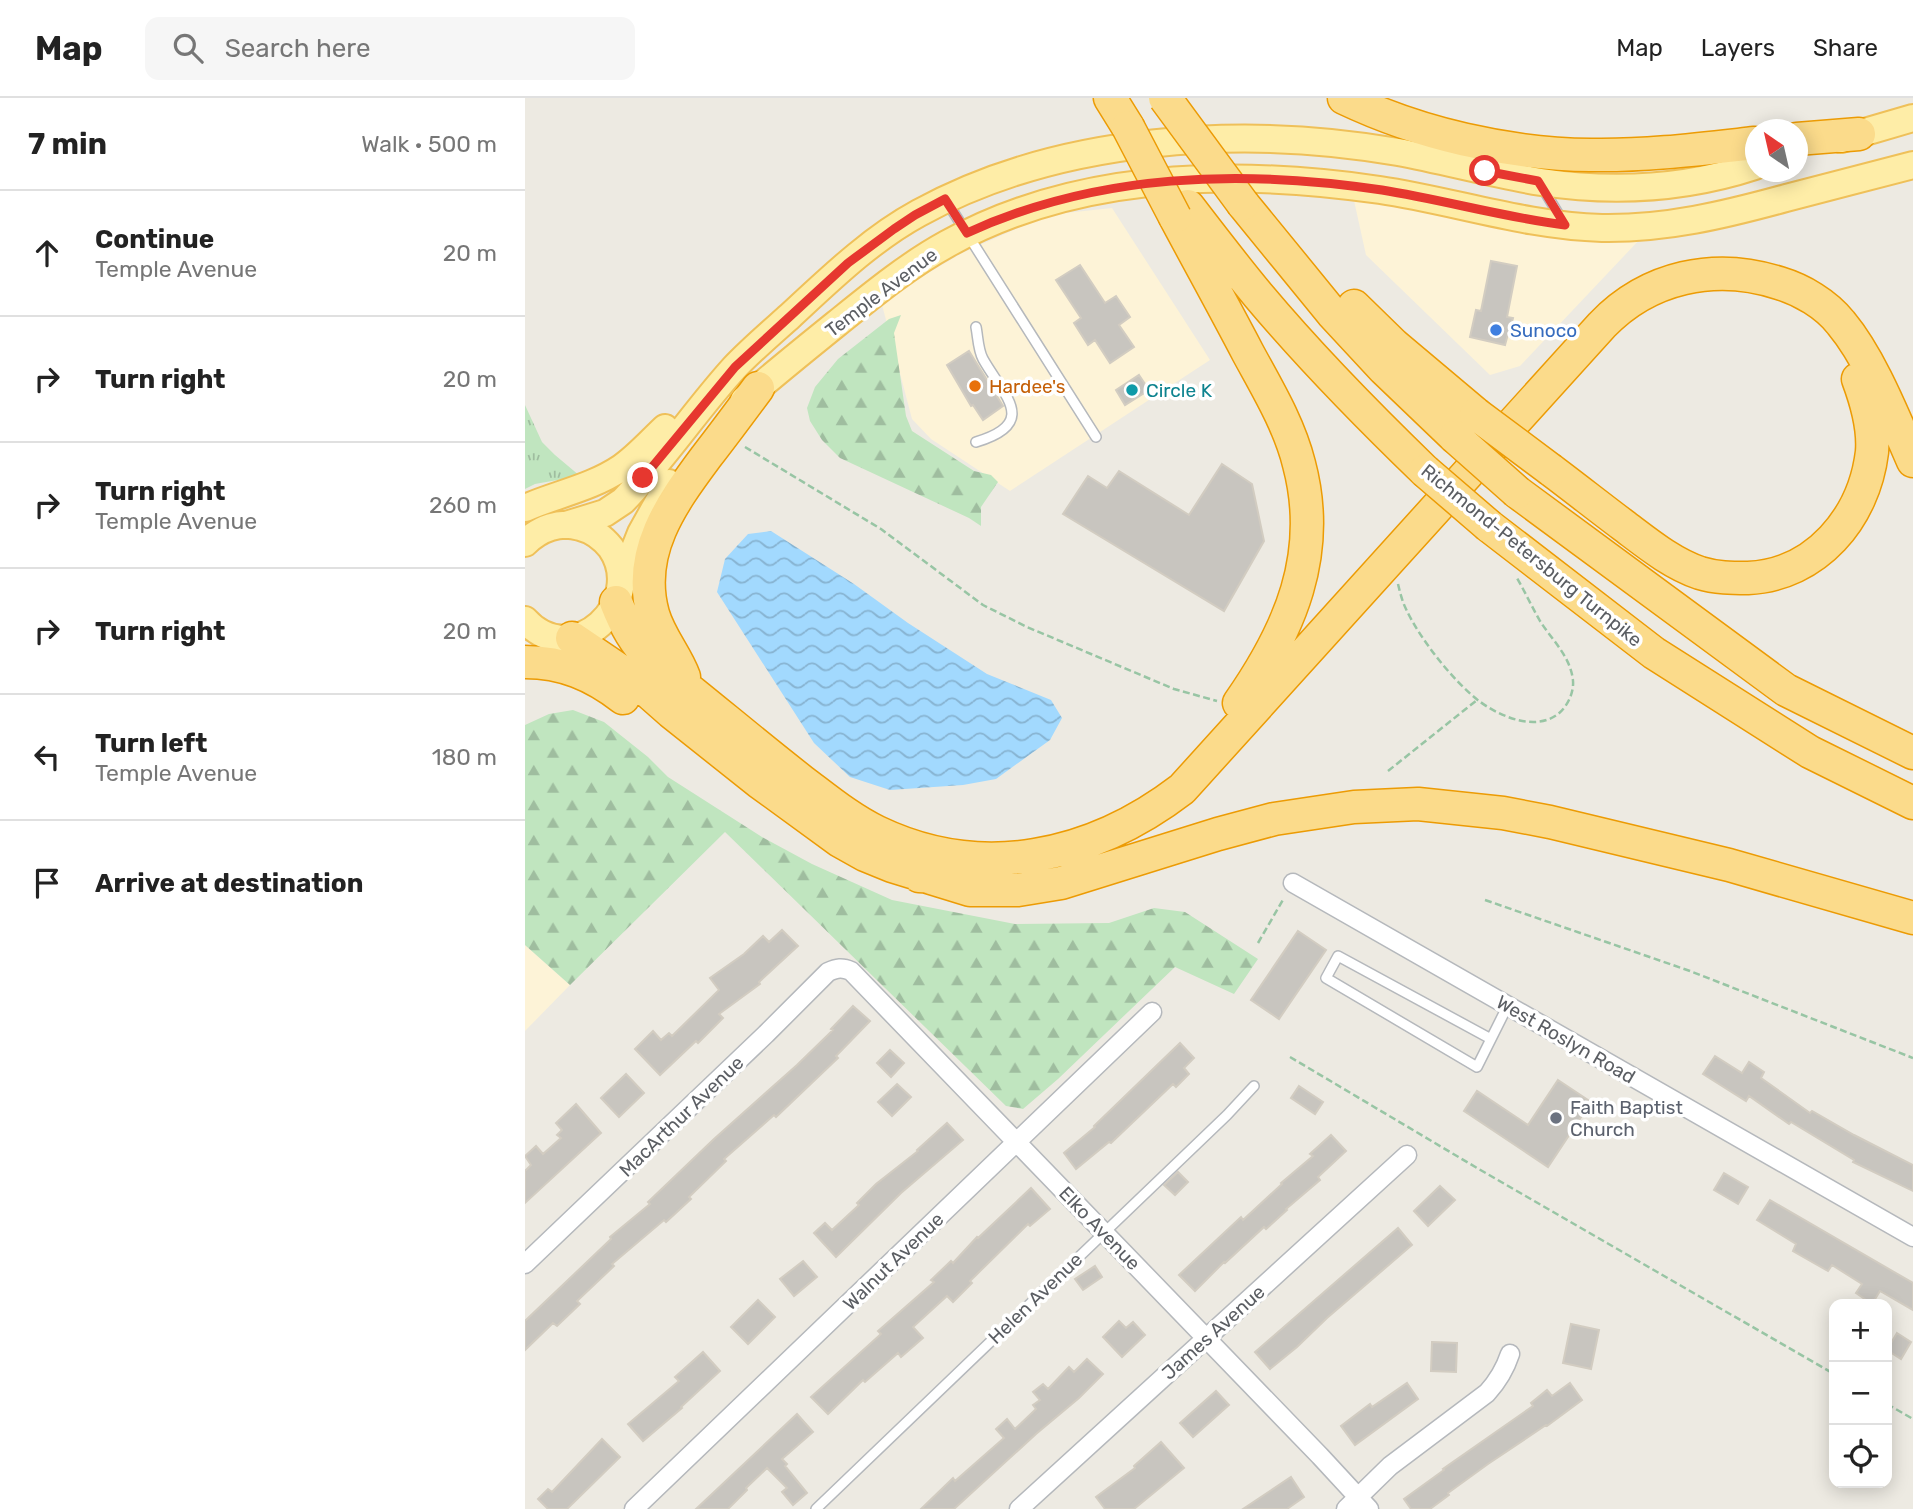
<!DOCTYPE html>
<html lang="en">
<head>
<meta charset="utf-8">
<style>
  :root { --surface:#fff; --page:#f6f6f6; --text:#222; --muted:#767676; --line:#e0e0e0 }
  body { margin:0; font-family:Rubik,sans-serif; background:var(--page); color:var(--text) }
  .controls { position:absolute; right:21px; bottom:21px; display:grid; overflow:hidden; border-radius:14px; box-shadow:0 4px 18px #0003 }
  .controls button { width:63px; height:63px; display:grid; place-items:center; padding:0; border:0; border-bottom:2px solid var(--line); background:var(--surface); color:var(--text); font:35px sans-serif }
  .compass { position:absolute; left:1220px; top:21px; width:63px; height:63px; border-radius:50%; background:var(--surface); box-shadow:0 4px 18px #0003; rotate:326deg }
  .stop { position:absolute; width:21px; height:21px; margin:-16px; border:5px solid #e6372f; border-radius:50%; background:#fff }
  .stop.end { background:#e6372f; border-color:#fff; box-shadow:0 2px 7px #0008 }
  .list { margin:0; padding:0; list-style:none }
  h2 { display:flex; justify-content:space-between; align-items:center; height:91px; margin:0; padding:0 28px; font-size:30px }
  h2 small { font-size:23px; font-weight:400; color:var(--muted) }
  .list li { display:grid; grid-template-columns:46px 1fr auto; gap:21px; align-items:center; box-sizing:border-box; height:126px; padding:0 28px; border-top:2px solid var(--line) }
  .list b { display:block; font-size:26px; white-space:nowrap }
  .list p { margin:0; font-size:23px; white-space:nowrap; color:var(--muted) }
  .list em { font-size:23px; font-style:normal; color:var(--muted) }
  .icon { flex:none; width:38px; height:38px; fill:none; stroke:currentColor; stroke-width:2; stroke-linecap:round; stroke-linejoin:round }
  .map { position:relative; flex:none; width:1388px; height:1411px; overflow:hidden }
  header { display:flex; align-items:center; gap:42px; box-sizing:border-box; height:98px; padding:0 35px; background:var(--surface); border-bottom:2px solid var(--line) }
  header strong { font-size:33px }
  nav { display:flex; gap:38px; margin-inline-start:auto; font-size:24px }
  .search { width:490px; height:63px; background:var(--page); display:flex; align-items:center; gap:18px; box-sizing:border-box; padding:0 24px; border-radius:14px; color:var(--muted); font-size:26px }
  main { display:flex }
  aside { flex:1; background:var(--surface) }
  .map>svg:first-child { display:block }
</style>
</head>
<body>
<header>
<strong>Map</strong>
<div class="search"><svg class="icon" aria-label="search" viewBox="0 0 24 24"><circle cx="10" cy="10" r="6"/><path d="M15 15l6 6"/></svg>Search here</div>
<nav><a>Map</a><a>Layers</a><a>Share</a></nav>
</header>
<main>
<aside>
<h2>7 min<small>Walk · 500 m</small></h2>
<ul class="list">
<li><svg class="icon" aria-label="ahead" viewBox="0 0 24 24"><path d="M12 20V5M6 11l6-6 6 6"/></svg><div><b>Continue</b><p>Temple Avenue</p></div><em>20 m</em></li>
<li><svg class="icon" aria-label="right" viewBox="0 0 24 24"><path d="M7 20v-9h11M14 6l5 5-5 5"/></svg><div><b>Turn right</b></div><em>20 m</em></li>
<li><svg class="icon" aria-label="right" viewBox="0 0 24 24"><path d="M7 20v-9h11M14 6l5 5-5 5"/></svg><div><b>Turn right</b><p>Temple Avenue</p></div><em>260 m</em></li>
<li><svg class="icon" aria-label="right" viewBox="0 0 24 24"><path d="M7 20v-9h11M14 6l5 5-5 5"/></svg><div><b>Turn right</b></div><em>20 m</em></li>
<li><svg class="icon" aria-label="left" viewBox="0 0 24 24"><path d="M17 20v-9H6M10 6l-5 5 5 5"/></svg><div><b>Turn left</b><p>Temple Avenue</p></div><em>180 m</em></li>
<li><svg class="icon" aria-label="arrive" viewBox="0 0 24 24"><path d="M6 21V4h12l-3 4 3 4H6"/></svg><div><b>Arrive at destination</b></div></li>
</ul>
</aside>
<div class="map">
<svg width="1388" height="1411" viewBox="0 0 1388 1411">
  <defs>
    <pattern id="grass-tufts" width="24" height="20" patternUnits="userSpaceOnUse" patternTransform="scale(1.75)"><rect width="24" height="20" fill="#c0e5bf"/><path d="M3 7l-1-3M5 7V3M7 7l1-3M15 17l-1-3M17 17v-4M19 17l1-3" fill="none" stroke="#9fbd9f"/></pattern>
    <pattern id="forest-firs" width="22" height="20" patternUnits="userSpaceOnUse" patternTransform="scale(1.75)"><rect width="22" height="20" fill="#c0e5bf"/><path d="M5 1l3.5 6h-7zM16 11l3.5 6h-7z" fill="#9fbd9f"/></pattern>
    <pattern id="water-waves" width="16" height="10" patternUnits="userSpaceOnUse" patternTransform="scale(1.75)"><rect width="16" height="10" fill="#a2d9fe"/><path d="M0 5q4-4 8 0t8 0" fill="none" stroke="#87b3d1"/></pattern>
  </defs>
  <rect width="100%" height="100%" fill="#edeae2"/>
  <path fill="#fdf3d7" d="M828,98L1116,140L995,268L965,277L841,157Z
    M587,110L685,262L485,393L406,341L387,321L356,203L437,155L522,117Z
    M0,847L45,887L0,933Z"/>
  <path fill="url(#grass-tufts)" d="M0,307L17,344L30,357L55,378L10,386L0,391Z"/>
  <path fill="url(#forest-firs)" d="M376,217L369,235L381,318L387,333L449,373L466,377L473,384L456,409V428L444,420L315,360L297,342L285,323L282,310L290,289L313,261L364,221Z
    M48,612L79,624L123,659L143,679L237,739L287,766L367,802L490,826L584,825L629,810L660,814L733,861L709,896L650,869L533,981L498,1011L481,1008L200,734L45,887L0,847V627L24,616Z"/>
  <path fill="url(#water-waves)" d="M246,433L329,486L383,525L462,576L526,602L537,620L525,642L471,681L438,687L365,692L325,679L289,645L192,494L200,461L223,436Z"/>
  <path fill="#c8c5bf" stroke="#d2ccc1" stroke-width="2" d="M966,163L992,168L982,219L988,220L987,224L997,226L994,238L983,236L980,247L945,239L951,212L956,213Z
    M555,167L580,205L591,198L605,219L594,227L609,249L585,265L570,242L563,247L549,225L556,220L531,182Z
    M444,253L478,308L458,322L448,307L446,308L422,267Z
    M614,277L624,292L600,307L591,292Z
    M697,366L727,386L739,443L699,513L538,416L563,378L582,390L594,373L664,417Z
    M257,832L273,848L234,884L235,886L194,916L198,920L173,945L171,943L135,977L110,951L128,933L136,942L144,935L147,938L194,892L185,880L219,856L238,838L244,844Z
    M773,833L801,852L754,921L726,902Z
    M328,908L345,923L311,958L313,960L251,1019L249,1017L199,1061L201,1063L164,1099L166,1101L141,1124L139,1122L87,1166L89,1168L52,1203L55,1206L32,1228L28,1225L0,1252V1223L86,1141L85,1139L125,1106L123,1104L189,1041L272,967L308,932L306,931Z
    M655,945L669,960L659,970L664,976L651,989L648,986L586,1045L584,1044L551,1071L539,1055L570,1029L569,1028Z
    M365,952L379,965L366,979L352,965Z
    M1190,958L1217,975L1224,964L1239,974L1236,980L1285,1015L1287,1013L1329,1037L1388,1067V1093L1328,1064L1329,1062L1266,1024L1264,1026L1224,998L1221,1003L1178,976Z
    M101,976L119,995L94,1019L76,1000Z
    M1033,982L1066,1004L1023,1069L939,1013L952,993L1003,1027Z
    M372,986L386,999L367,1018L353,1004Z
    M774,988L798,1004L790,1016L766,1000Z
    M51,1006L76,1035L0,1105V1073L6,1067L0,1058L11,1048L18,1056L36,1040L32,1037L37,1032L31,1025Z
    M422,1025L438,1042L376,1095L311,1159L289,1135L300,1125L307,1132L334,1107L332,1105L351,1086L393,1053L392,1052Z
    M806,1037L821,1053L793,1079L795,1082L761,1111L762,1112L741,1131L739,1129L700,1165L699,1164L670,1193L654,1177L716,1119L718,1122L757,1086L756,1085L788,1058L785,1056Z
    M653,1074L663,1084L650,1097L639,1087Z
    M1199,1075L1223,1089L1213,1106L1189,1092Z
    M915,1088L930,1102L903,1128L889,1113Z
    M506,1090L525,1111L505,1128L503,1126L445,1183L447,1185L428,1204L422,1198L388,1229L398,1240L376,1259L373,1255L340,1284L338,1282L303,1316L286,1299L356,1236L353,1233L409,1184L406,1182L426,1163L428,1165L452,1139L453,1140Z
    M1245,1102L1388,1185V1212L1355,1193L1347,1206L1331,1195L1337,1186L1307,1167L1303,1173L1268,1153L1271,1146L1232,1122Z
    M873,1130L887,1147L802,1220L772,1249L745,1271L730,1254Z
    M278,1163L292,1179L269,1198L255,1181Z
    M570,1168L577,1179L558,1192L550,1181Z
    M233,1202L250,1219L223,1246L206,1229Z
    M594,1223L601,1230L608,1224L620,1237L597,1259L578,1239Z
    M1046,1226L1074,1232L1066,1271L1038,1265Z
    M1372,1235L1386,1244L1376,1261L1362,1252Z
    M907,1244L932,1245L931,1274L906,1273Z
    M178,1254L195,1273L156,1309L157,1310L118,1343L103,1326L154,1283L150,1279Z
    M562,1261L578,1276L554,1300L511,1336L429,1411H396L428,1380L430,1383L479,1340L471,1331L482,1321L490,1331L511,1311L508,1307L515,1302L508,1294L518,1286L523,1291L544,1269L549,1274Z
    M882,1285L893,1301L830,1347L816,1328L845,1306L847,1309Z
    M1045,1285L1057,1302L1022,1328L1021,1327L963,1366L923,1395L924,1397L905,1411H886L879,1401L919,1372L918,1371L1008,1308L1006,1305L1022,1292L1027,1298Z
    M691,1293L704,1307L668,1339L655,1325Z
    M272,1316L288,1334L257,1361L262,1366L260,1368L282,1395L268,1407L257,1394L262,1390L242,1370L221,1390L222,1392L203,1411H171Z
    M77,1341L95,1359L42,1411H23L13,1401L23,1391L27,1394Z
    M636,1344L659,1370L609,1411H580L571,1399L610,1370L609,1368Z
    M766,1379L779,1399L762,1411H718Z"/>
  <g fill="none" stroke-linecap="round" stroke-linejoin="round">
    <g stroke="#b5b8bc" stroke-width="12">
      <path id="service" d="M1017,89L1037,122
        M422,104L571,339
        M451,229C453,239 453,252 458,261C478,297 515,325 451,344
        M966,941L813,858L801,880L952,969L983,907
        M291,1411L702,1017L729,988"/>
    </g>
    <g stroke="#b5b8bc" stroke-width="21">
      <path id="minor" d="M768,785L1388,1139
        M0,1166L241,936L303,874C312,870 317,869 326,873L795,1358L844,1411
        M109,1411L627,914
        M494,1411L882,1057
        M821,1411L865,1368L962,1295C973,1283 980,1271 985,1256"/>
    </g>
    <g stroke="#efc059" stroke-width="30">
      <path id="primary" d="M1316,41L1388,20
        M219,302C249,276 280,251 311,226C347,197 382,168 422,146C553,73 711,71 855,92C929,103 1001,128 1077,130C1141,131 1199,117 1261,100C1303,89 1346,78 1388,67
        M0,410C32,396 66,390 96,370C112,359 125,344 140,330
        M41,427L80,415L98,403C138,362 170,313 209,270C226,252 246,235 265,218C305,181 346,141 394,115C534,38 718,27 873,54C921,63 968,76 1016,84C1089,95 1160,91 1230,68
        M0,445C15,430 35,423 55,429C67,432 78,440 86,450C123,504 48,575 0,522
        M96,485L116,435L144,385"/>
    </g>
    <g stroke="#ec9b04" stroke-width="35">
      <path id="motorway" d="M585,0L603,29
        M819,0C895,36 982,56 1066,57C1121,58 1176,51 1230,45
        M1272,41L1334,36
        M718,106L807,215L859,271L930,339
        M663,108C686,138 709,168 733,197C785,259 842,317 900,373
        M650,119C674,164 699,209 723,255C742,290 764,326 774,366C798,456 765,532 714,605
        M829,208L869,247L951,316
        M1026,372C1050,390 1074,409 1098,427C1122,445 1146,465 1175,475C1191,480 1207,480 1223,480C1291,477 1339,420 1347,354C1349,329 1342,305 1333,281
        M992,394L1261,592L1388,655
        M964,428L1129,555L1285,654L1388,705
        M91,504C100,527 110,546 128,563C178,602 227,644 277,683C301,701 325,721 352,734C456,784 567,760 657,691L1077,227C1123,179 1190,164 1254,185C1277,192 1301,206 1316,225C1346,261 1369,320 1388,363
        M47,540L112,584L146,614L234,684L315,743L340,757L367,768L445,792H493L536,785L693,736L749,721L829,709L893,706L978,715L1025,724L1204,767L1388,820
        M0,564C38,564 68,577 98,600
        M159,579C151,557 135,540 128,516C111,455 146,406 181,359C199,336 216,313 233,290
        M394,778L469,782"/>
    </g>
    <path stroke="#98c5a4" stroke-width="2.5" stroke-dasharray="7 3.5" stroke-linecap="butt" d="M220,349L356,431L458,507L502,529L649,591L692,603
      M873,486C875,494 877,503 881,511C895,541 928,583 954,603C974,618 1010,634 1033,616C1042,609 1049,595 1048,583C1046,559 1027,542 1015,523C1007,509 1000,494 992,480
      M863,673L952,602
      M960,802L1165,873L1388,960
      M733,845L759,800
      M765,959L952,1070L1309,1276
      M1362,1306L1388,1321"/>
    <use href="#service" stroke="#fff" stroke-width="9"/>
    <use href="#minor" stroke="#fff" stroke-width="18"/>
    <use href="#primary" stroke="#feeda7" stroke-width="26"/>
    <use href="#motorway" stroke="#fbdb8b" stroke-width="32"/>
    <g stroke="#ec9b04" stroke-width="35" stroke-linecap="butt">
      <path id="motorway-bridge" d="M640,0L718,106
        M603,29L650,119
        M951,316L1026,372
        M930,339L992,394
        M900,373L964,428"/>
    </g>
    <use href="#motorway-bridge" stroke="#fbdb8b" stroke-width="32"/>
  </g>
  <g fill="none" stroke-linecap="round" stroke-linejoin="round">
    <path stroke="#e6372f" stroke-width="9" d="M118,380L210,269L323,165L369,131L390,117L420,101L442,135C573,75 716,71 857,92C919,102 978,119 1040,127L1013,83L960,73"/>
  </g>
  <circle fill="#3f7fe0" stroke="#fff" stroke-width="2.5" cx="971" cy="232" r="7"/>
  <circle fill="#e8710a" stroke="#fff" stroke-width="2.5" cx="450" cy="288" r="7"/>
  <circle fill="#0f9aa8" stroke="#fff" stroke-width="2.5" cx="607" cy="292" r="7"/>
  <circle fill="#6b7280" stroke="#fff" stroke-width="2.5" cx="1031" cy="1020" r="7"/>
  <g text-anchor="middle" stroke-width="7" stroke-linejoin="round" paint-order="stroke">
    <g font-size="19" fill="#5b5e63" stroke="#fff">
      <text transform="translate(356 194) rotate(-37)" y="7">Temple Avenue</text>
      <text transform="translate(1007 457) rotate(39)" y="7">Richmond-Petersburg Turnpike</text>
      <text transform="translate(1041 941) rotate(30)" y="7">West Roslyn Road</text>
      <text transform="translate(156 1018) rotate(-44)" y="7">MacArthur Avenue</text>
      <text transform="translate(575 1130) rotate(46)" y="7">Elko Avenue</text>
      <text transform="translate(368 1163) rotate(-44)" y="7">Walnut Avenue</text>
      <text transform="translate(510 1200) rotate(-44)" y="7">Helen Avenue</text>
      <text transform="translate(688 1234) rotate(-42)" y="7">James Avenue</text>
    </g>
    <g font-size="19" fill="#366cbe" stroke="#fff" text-anchor="start">
      <text x="985" y="239">Sunoco</text>
    </g>
    <g font-size="19" fill="#c56008" stroke="#fff" text-anchor="start">
      <text x="464" y="295">Hardee's</text>
    </g>
    <g font-size="19" fill="#0d838f" stroke="#fff" text-anchor="start">
      <text x="621" y="299">Circle K</text>
    </g>
    <g font-size="19" fill="#5b616d" stroke="#fff" text-anchor="start">
      <text x="1045" y="1016">Faith Baptist<tspan x="1045" dy="22">Church</tspan></text>
    </g>
  </g>
</svg>
<div class="controls">
<button>+</button>
<button>−</button>
<button><svg class="icon" aria-label="locate" viewBox="0 0 24 24"><circle cx="12" cy="12" r="6"/><path d="M12 2v4M12 18v4M2 12h4M18 12h4"/></svg></button>
</div>
<svg class="compass" viewBox="-18 -18 36 36"><path d="M0-13l5 13h-10z" fill="#e53935"/><path d="M0 13l5-13h-10z" fill="#767676"/></svg>
<div class="stop" style="left:960px;top:73px"></div>
<div class="stop end" style="left:118px;top:380px"></div>
</div>
</main>
</body>
</html>
